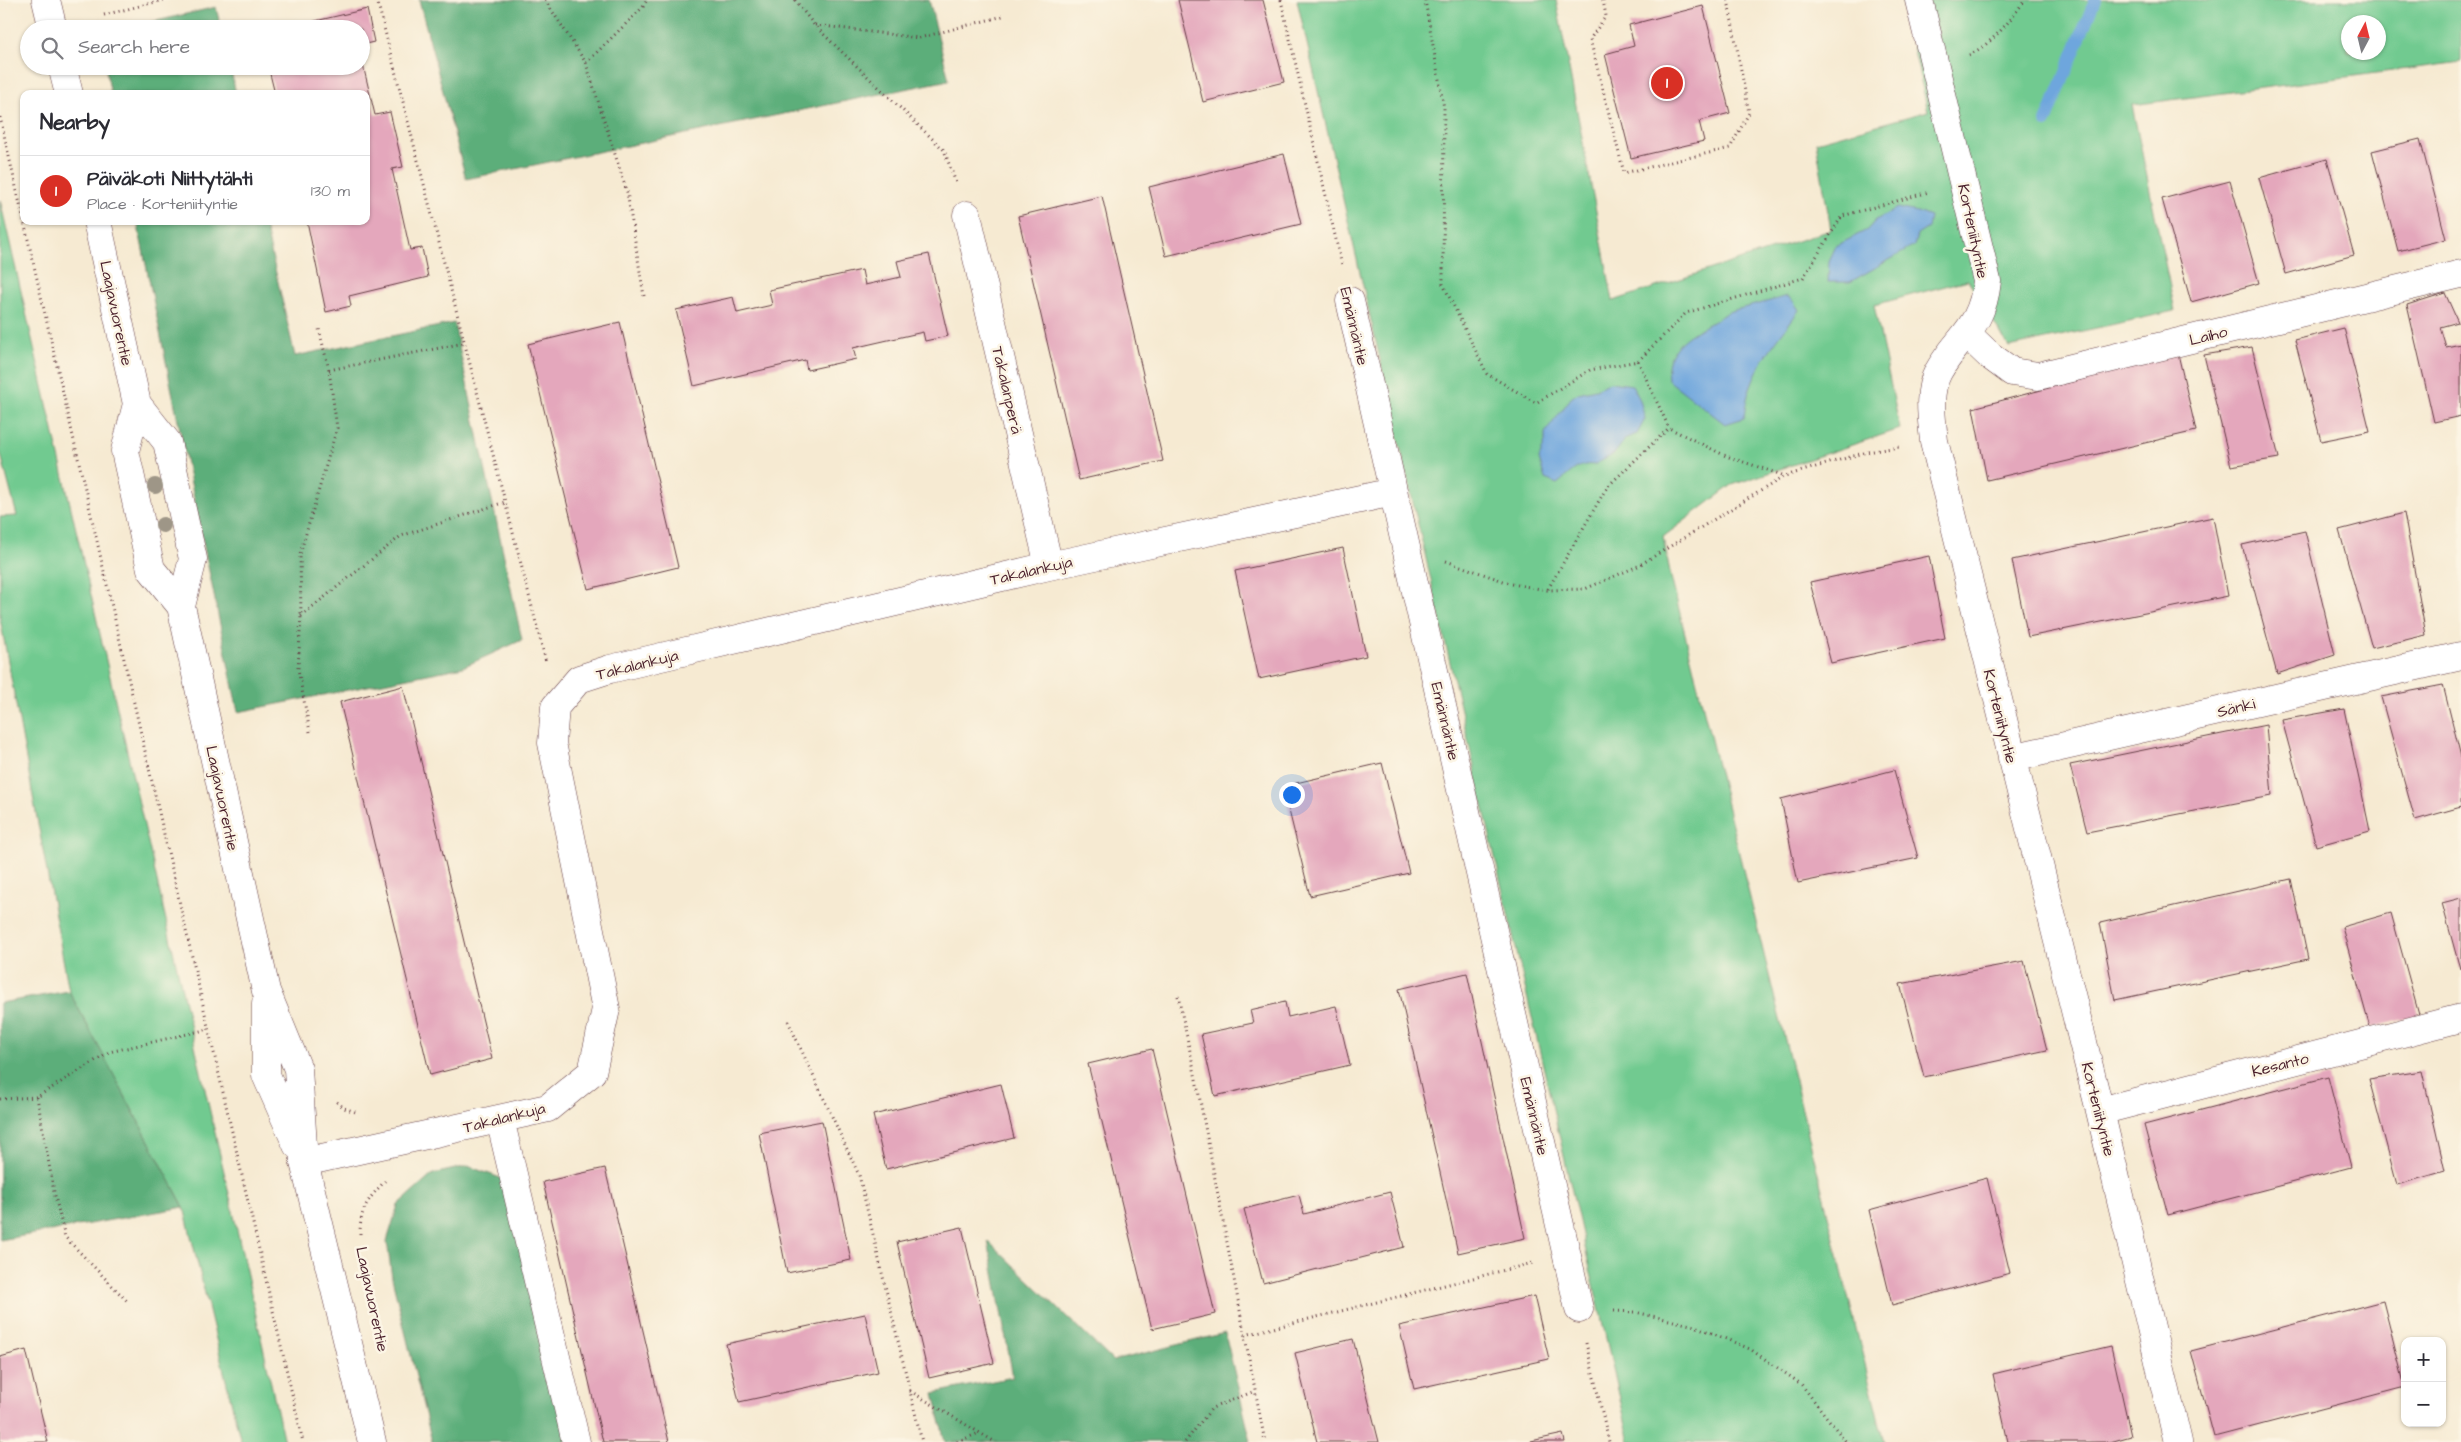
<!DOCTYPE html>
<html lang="en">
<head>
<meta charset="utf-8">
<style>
  :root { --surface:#fff; --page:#f7f7f7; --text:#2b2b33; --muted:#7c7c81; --line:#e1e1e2; --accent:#d93025 }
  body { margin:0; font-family:"Architects Daughter",sans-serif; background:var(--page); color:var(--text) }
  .controls { position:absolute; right:15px; bottom:15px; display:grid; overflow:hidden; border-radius:10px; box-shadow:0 1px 4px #0004 }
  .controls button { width:45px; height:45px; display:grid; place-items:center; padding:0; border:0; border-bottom:1px solid var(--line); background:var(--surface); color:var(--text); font:25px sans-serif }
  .compass { position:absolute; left:2341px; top:15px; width:45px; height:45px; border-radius:50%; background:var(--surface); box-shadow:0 1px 4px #0004; rotate:7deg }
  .you { position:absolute; left:1291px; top:794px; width:18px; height:18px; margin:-12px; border:4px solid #fff; border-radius:50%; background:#1a73e8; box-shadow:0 0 0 8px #1a73e833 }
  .badge { display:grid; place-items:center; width:32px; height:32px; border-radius:50%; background:var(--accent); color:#fff; font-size:16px; font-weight:700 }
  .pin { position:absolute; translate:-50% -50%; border:2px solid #fff; box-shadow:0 1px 5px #0006 }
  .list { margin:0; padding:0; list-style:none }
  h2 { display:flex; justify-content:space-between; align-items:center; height:65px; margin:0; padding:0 20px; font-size:21px }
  h2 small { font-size:16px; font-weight:400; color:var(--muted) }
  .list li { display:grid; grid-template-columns:32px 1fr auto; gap:15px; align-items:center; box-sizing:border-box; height:70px; padding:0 20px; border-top:1px solid var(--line) }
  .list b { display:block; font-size:19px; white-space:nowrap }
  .list p { margin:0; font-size:16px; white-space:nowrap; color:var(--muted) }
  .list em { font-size:16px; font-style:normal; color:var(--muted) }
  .icon { flex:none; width:28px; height:28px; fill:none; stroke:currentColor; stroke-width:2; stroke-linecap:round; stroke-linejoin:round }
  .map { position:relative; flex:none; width:2461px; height:1442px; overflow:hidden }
  .search { position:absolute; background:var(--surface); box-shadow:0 1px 4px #0004; left:20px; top:20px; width:350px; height:55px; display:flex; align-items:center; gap:12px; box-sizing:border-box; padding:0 18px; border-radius:28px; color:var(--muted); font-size:19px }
  .panel { position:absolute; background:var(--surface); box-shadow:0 1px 4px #0004; left:20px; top:90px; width:350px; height:135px; border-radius:10px }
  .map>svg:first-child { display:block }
</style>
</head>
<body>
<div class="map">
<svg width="2461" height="1442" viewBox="0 0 2461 1442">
  <rect width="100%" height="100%" fill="#fcf5e5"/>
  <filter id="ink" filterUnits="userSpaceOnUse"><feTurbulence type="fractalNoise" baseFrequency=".02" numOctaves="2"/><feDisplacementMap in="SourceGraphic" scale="10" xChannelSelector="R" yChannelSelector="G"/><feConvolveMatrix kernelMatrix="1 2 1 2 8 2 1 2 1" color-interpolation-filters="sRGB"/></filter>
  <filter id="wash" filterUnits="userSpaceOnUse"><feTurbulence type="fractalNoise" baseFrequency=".0096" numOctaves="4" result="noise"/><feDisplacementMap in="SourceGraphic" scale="20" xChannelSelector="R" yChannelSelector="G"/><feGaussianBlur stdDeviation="1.12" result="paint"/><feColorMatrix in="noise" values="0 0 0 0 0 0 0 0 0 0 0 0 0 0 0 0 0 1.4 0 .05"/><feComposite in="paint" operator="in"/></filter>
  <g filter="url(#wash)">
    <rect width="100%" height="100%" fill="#f6ead2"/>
    <path fill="#71ca90" stroke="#5e745e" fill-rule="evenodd" d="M1297,0H1556L1613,301L1831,230L1816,142L1928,111L1902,0H2461V62L2132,105L2175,311L2009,347L1968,280L1874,305L1900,429L1732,485L1663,537L1671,577L1884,1442H1630ZM2348,22H2378V52H2348Z
      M0,200L230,1198L284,1442H241L184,1207L69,991L0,618V517L17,516L0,451Z"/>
    <path fill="#5cae7a" stroke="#536652" d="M419,0H929L949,80L466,179Z
      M216,7L221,29H122Z
      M105,66H230L236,94H111Z
      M137,221H264L295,356L454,323L522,640L463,667L238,712Z
      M69,991L184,1207L0,1240V1003Z
      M468,1166L506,1180L576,1442H432L392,1278L387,1241L398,1205L433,1174Z
      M988,1241L1113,1361L1225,1333L1251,1442H945L934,1393L1013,1377Z"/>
    <path fill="#6ea6dd" stroke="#5c6284" d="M1897,208L1917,212L1930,217L1928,228L1917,235L1914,246L1850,282H1828L1829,261L1836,246L1867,230L1876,220Z
      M1787,296L1793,301L1799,310C1773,347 1748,371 1744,418L1725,424L1668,380C1664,346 1689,335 1714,321C1719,318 1725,313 1731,311C1750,306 1768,302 1787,296Z
      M1610,382L1632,385L1640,400L1645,419L1637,434L1626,438L1614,454L1594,465C1578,462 1569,475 1557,484L1545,479L1539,459L1545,442V433L1571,398L1578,393L1596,389Z"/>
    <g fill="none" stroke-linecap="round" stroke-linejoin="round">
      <path stroke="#6ea6dd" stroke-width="12" d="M2046,122L2095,0"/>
    </g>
    <g id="blocks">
      <path fill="#e4a7bc" d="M1178,0H1263L1284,82L1203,102Z
        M1703,6L1730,113L1699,121L1704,141L1631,158L1605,54L1634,46L1629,25Z
        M367,9L374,42L361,45V29H281Z
        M362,61L375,115L390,112L403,167L392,169L410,250L422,248L428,277L349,296L351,306L326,312L307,221H366V94H275L268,66H361Z
        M2420,139L2446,239L2398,251L2372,151Z
        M1284,154L1301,224L1166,256L1149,187Z
        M2327,159L2354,255L2286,274L2259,178Z
        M2230,181L2259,283L2191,302L2162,199Z
        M1102,196L1163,461L1079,480L1018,216Z
        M929,254L948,336L925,341L923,332L853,348L856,359L807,370L805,360L694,386L676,310L733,297L737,313L772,305L769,290L862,270L865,285L901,277L897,261Z
        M2445,293L2458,322L2440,327L2446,347L2461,344V416L2434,422L2407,305Z
        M620,322L678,567L588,589L528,344Z
        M2344,328L2370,431L2321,441L2295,340Z
        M2252,347L2279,458L2231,466L2204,355Z
        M2178,354L2196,431L1987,480L1973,408Z
        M2404,513L2426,635L2372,648L2339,530Z
        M2213,517L2228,596L2028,637L2012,560Z
        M2305,531L2335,655L2277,674L2242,545Z
        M1343,548L1366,656L1259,679L1235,571Z
        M1929,556L1945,638L1831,663L1810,582Z
        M2443,685L2461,757V807L2415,820L2381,697Z
        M403,686L492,1059L430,1075L340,702Z
        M2344,709L2370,831L2316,846L2282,720Z
        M2266,725L2272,796L2087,832L2070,765Z
        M1382,763L1409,873L1310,896L1283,786Z
        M1894,770L1918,858L1798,883L1781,799Z
        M2291,879L2308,959L2115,1000L2100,923Z
        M2461,898V968L2460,969L2442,903Z
        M2391,913L2419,1015L2370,1028L2342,927Z
        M2024,961L2047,1050L1924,1077L1900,984Z
        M1467,973L1525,1238L1458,1253L1399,989Z
        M1285,1002L1288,1017L1336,1006L1350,1065L1215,1096L1201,1034L1253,1023L1250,1010Z
        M1152,1049L1215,1314L1152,1329L1088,1064Z
        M2422,1071L2445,1171L2397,1185L2369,1079Z
        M2328,1077L2351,1167L2168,1215L2144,1125Z
        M1001,1084L1014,1138L886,1169L873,1115Z
        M822,1121L851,1260L787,1273L759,1133Z
        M605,1168L669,1442H603L543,1182Z
        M1987,1178L2010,1273L1892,1305L1869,1210Z
        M1390,1192L1404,1247L1263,1283L1244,1209L1299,1195L1304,1214Z
        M962,1227L994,1363L929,1378L897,1242Z
        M1534,1296L1549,1359L1414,1389L1399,1326Z
        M2383,1301L2405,1387L2214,1437L2191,1351Z
        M865,1314L878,1372L739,1402L726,1344Z
        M1353,1339L1379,1442H1317L1295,1353Z
        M2111,1346L2131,1436L2110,1442H2008L1993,1374Z
        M26,1350L48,1442H0V1357Z
        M1563,1434L1565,1442H1531V1441Z"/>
    </g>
  </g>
  <g filter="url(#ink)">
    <use href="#blocks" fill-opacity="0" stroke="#643d44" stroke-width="1"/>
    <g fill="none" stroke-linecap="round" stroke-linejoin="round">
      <g stroke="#643d44" stroke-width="29">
        <path id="minor" d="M1919,0L1987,281C1982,329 1958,336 1938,372C1927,393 1932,419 1934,441L2100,1111L2178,1442
          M967,215L1049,566
          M1350,301L1579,1309
          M1967,334L1989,355L2012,372L2038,376L2461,274
          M2012,758L2461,656
          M2100,1111L2461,1018
          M500,1119L576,1442
          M304,1162L548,1108L592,1072L606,1009L552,743L555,707L579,679L610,669L1049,566L1393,492"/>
      </g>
      <g stroke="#643d44" stroke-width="29">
        <path id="major" d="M46,0L53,29
          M62,66L69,94
          M97,221L137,404L167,442L193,559L181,606
          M137,404L125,451L151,569L181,606L266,991L298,1069L304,1162L372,1442
          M266,1004V1075L297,1145"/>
      </g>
      <path stroke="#643d44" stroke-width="3" stroke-dasharray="1 4" stroke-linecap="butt" d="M377,0L546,662
        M545,0L586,63L627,192L644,296
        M795,0L814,25L944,150L956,183
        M1281,0L1342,266
        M1425,0L1444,108L1443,284L1487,374L1536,403L1590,370L1638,361L1686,313L1803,278L1842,216L1929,192
        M1603,0L1606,16L1590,39L1624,173L1730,148L1749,113L1728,0
        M104,15L163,0
        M815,25L919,38L1003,16
        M1969,55C1993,43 2009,22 2025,0
        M586,63L643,7L647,0
        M0,117L303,1442
        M1638,361L1669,428
        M329,370L464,343
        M1446,561L1512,584L1547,590L1585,589L1638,566L1785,476L1867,452L1899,447
        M1548,589L1607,487L1669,428L1726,456L1785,476
        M301,616L401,536L505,502
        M310,732L298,669L301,616L300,554L337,428L329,370L319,329
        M1178,996L1195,1074L1265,1442
        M788,1021L859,1175L922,1442
        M37,1097L54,1192L65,1237L128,1302
        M0,1099L37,1097L109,1052L209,1029
        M337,1102L344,1108L358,1113
        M360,1234C360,1209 368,1199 385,1181
        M1614,1311L1635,1312L1695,1326L1750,1349L1801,1384L1846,1442
        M1245,1335L1533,1263
        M1586,1343L1609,1442
        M910,1391L995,1442
        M957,1442L979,1433
        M1185,1442L1212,1408L1255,1391"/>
      <use href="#minor" stroke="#fff" stroke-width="28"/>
      <use href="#major" stroke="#fff" stroke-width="28"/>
    </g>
    <g fill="#9e9687">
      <circle cx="155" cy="486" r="8"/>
      <circle cx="163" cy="525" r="8"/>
    </g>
  </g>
  <g text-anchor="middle" stroke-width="5" stroke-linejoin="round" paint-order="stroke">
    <g font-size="16" fill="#4a1f2b" stroke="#fcf5e5">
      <text transform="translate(1974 231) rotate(78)" y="6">Korteniityntie</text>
      <text transform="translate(117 313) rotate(78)" y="6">Laajavuorentie</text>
      <text transform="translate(1355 326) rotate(77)" y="6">Emännäntie</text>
      <text transform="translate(2208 335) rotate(-14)" y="6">Laiho</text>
      <text transform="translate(1008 390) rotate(77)" y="6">Takalanperä</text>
      <text transform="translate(1031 570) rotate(-13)" y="6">Takalankuja</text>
      <text transform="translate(637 664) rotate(-14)" y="6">Takalankuja</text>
      <text transform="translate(2236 707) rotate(-13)" y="6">Sänki</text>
      <text transform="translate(2001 716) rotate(76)" y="6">Korteniityntie</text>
      <text transform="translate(1446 721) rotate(77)" y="6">Emännäntie</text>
      <text transform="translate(223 798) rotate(78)" y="6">Laajavuorentie</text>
      <text transform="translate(2280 1064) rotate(-14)" y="6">Kesanto</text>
      <text transform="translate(2099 1109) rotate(76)" y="6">Korteniityntie</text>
      <text transform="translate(1535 1116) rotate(77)" y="6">Emännäntie</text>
      <text transform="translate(504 1117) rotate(-14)" y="6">Takalankuja</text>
      <text transform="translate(373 1299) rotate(78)" y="6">Laajavuorentie</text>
    </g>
  </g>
</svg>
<div class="controls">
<button>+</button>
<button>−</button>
</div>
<svg class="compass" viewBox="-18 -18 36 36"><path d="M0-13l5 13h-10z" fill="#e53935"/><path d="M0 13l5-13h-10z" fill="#7c7c81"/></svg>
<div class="you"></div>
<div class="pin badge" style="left:1667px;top:83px">1</div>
<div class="search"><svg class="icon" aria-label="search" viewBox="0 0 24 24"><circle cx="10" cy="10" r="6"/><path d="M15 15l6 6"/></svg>Search here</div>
<section class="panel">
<h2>Nearby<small></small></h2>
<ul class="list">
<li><span class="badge">1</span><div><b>Päiväkoti Niittytähti</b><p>Place · Korteniityntie</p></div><em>130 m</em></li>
</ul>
</section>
</div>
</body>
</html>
